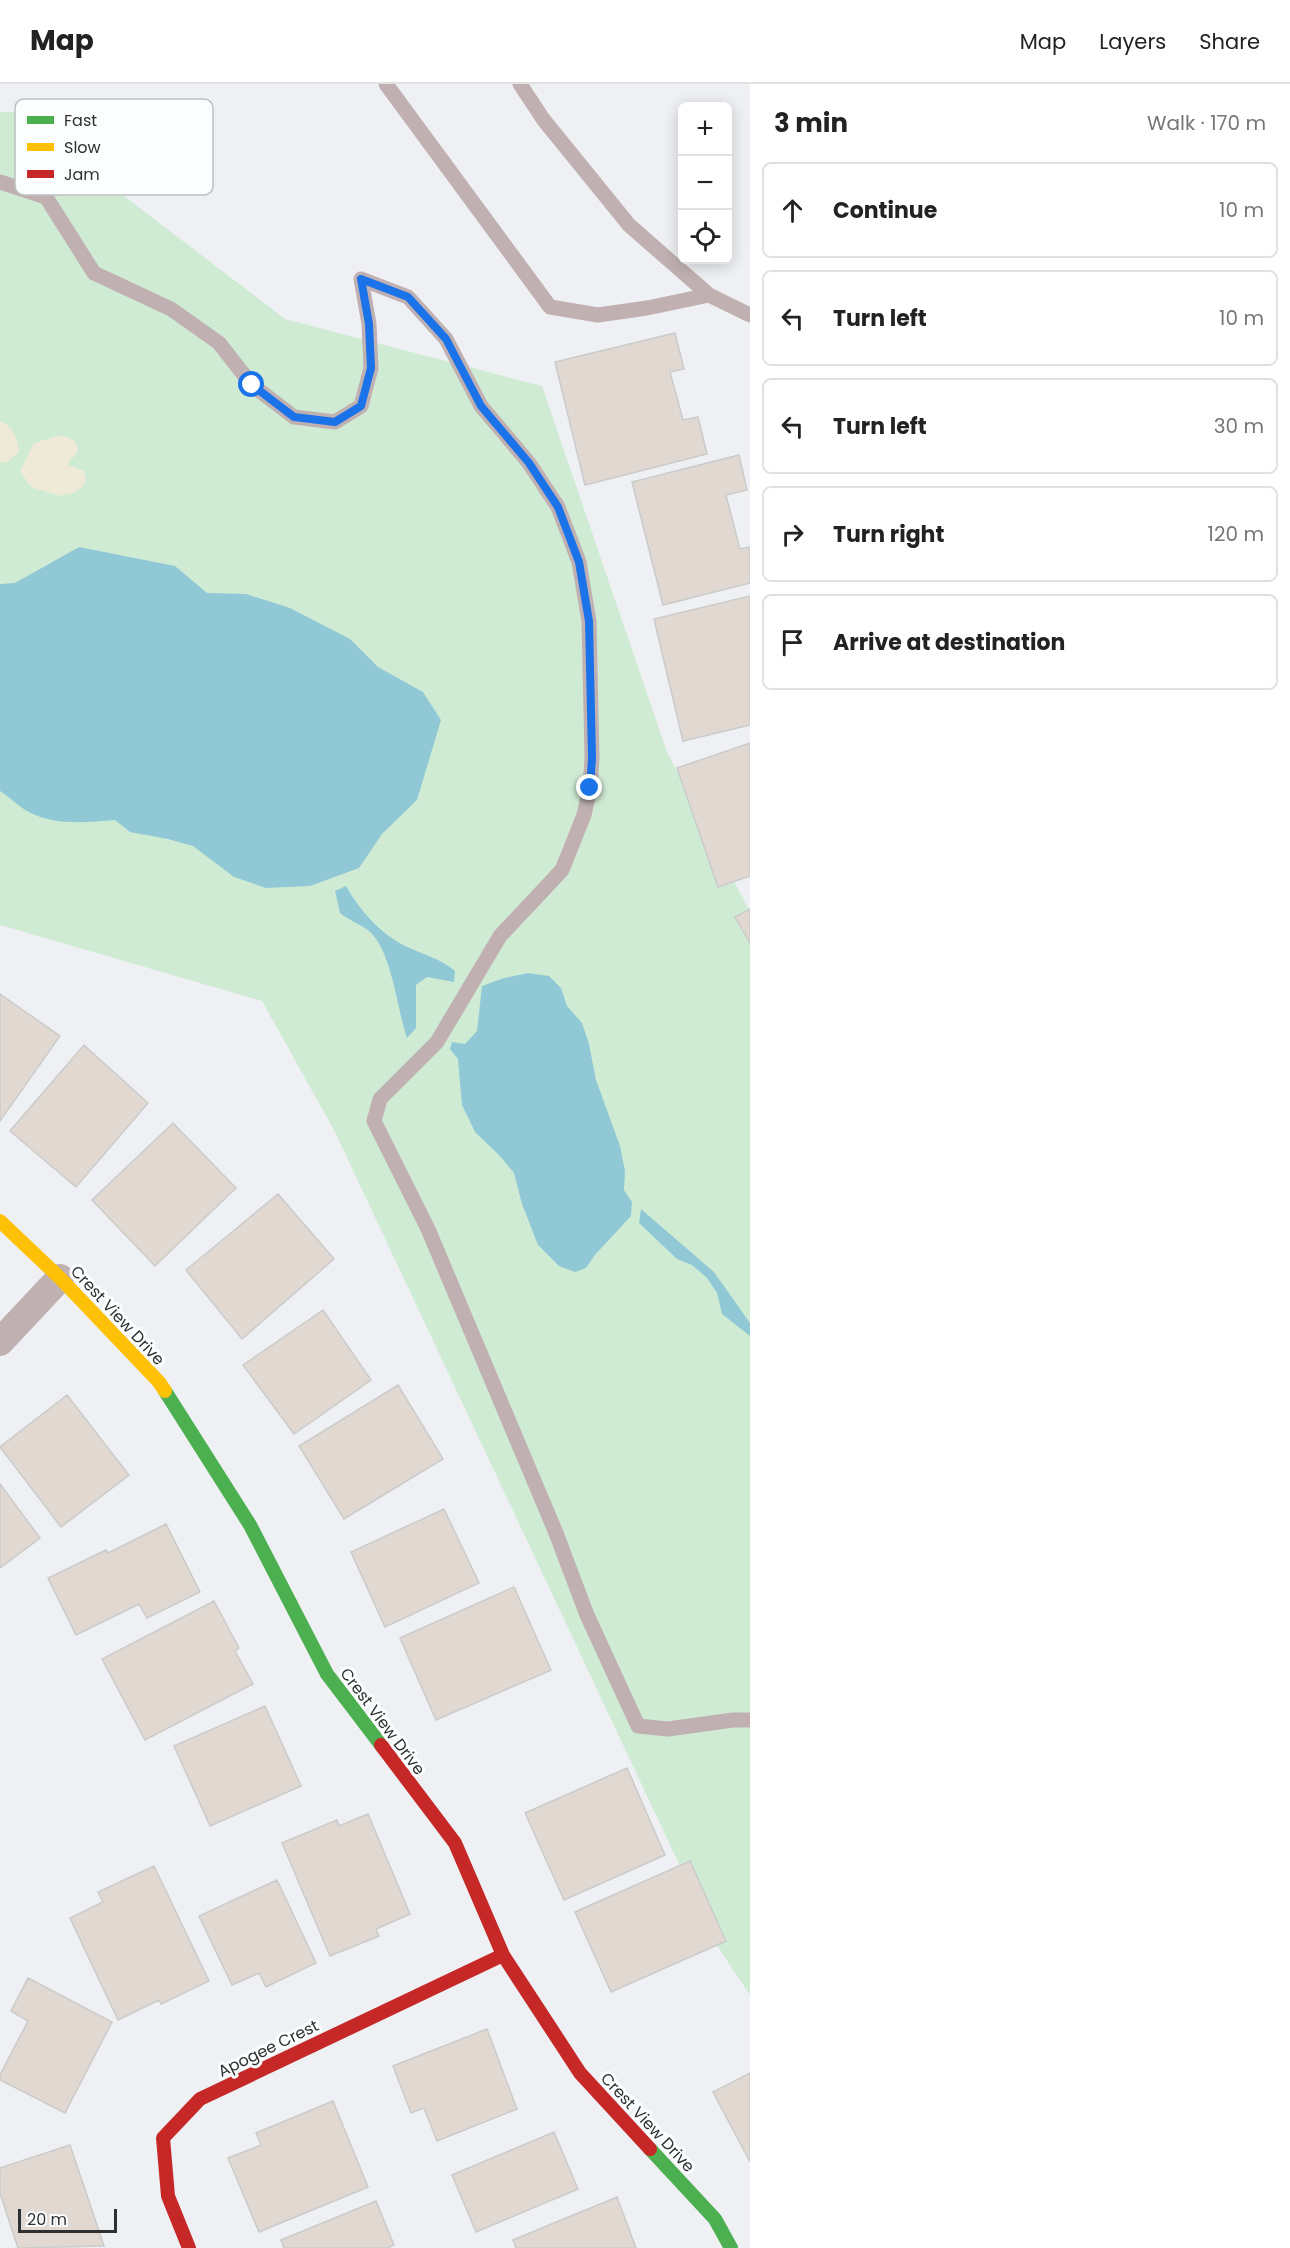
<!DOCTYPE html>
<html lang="en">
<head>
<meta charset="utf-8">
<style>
  :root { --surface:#fff; --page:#f6f6f6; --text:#222; --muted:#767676; --line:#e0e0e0 }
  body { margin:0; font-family:Poppins,sans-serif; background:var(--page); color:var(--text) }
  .controls { position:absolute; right:18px; top:18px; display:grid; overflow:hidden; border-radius:9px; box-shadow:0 3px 15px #0003 }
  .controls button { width:54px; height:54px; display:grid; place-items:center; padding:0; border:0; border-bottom:2px solid var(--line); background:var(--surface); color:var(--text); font:30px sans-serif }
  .scale { position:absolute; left:18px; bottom:15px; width:99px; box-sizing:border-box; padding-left:6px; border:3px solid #2f3031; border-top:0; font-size:16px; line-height:21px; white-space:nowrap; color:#2f3031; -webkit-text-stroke:4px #fcfdff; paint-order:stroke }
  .stop { position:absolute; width:18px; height:18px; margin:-14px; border:4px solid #1a73e8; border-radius:50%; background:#fff }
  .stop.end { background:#1a73e8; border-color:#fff; box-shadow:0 2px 6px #0008 }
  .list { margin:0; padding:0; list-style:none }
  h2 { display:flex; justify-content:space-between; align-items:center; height:78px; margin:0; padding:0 24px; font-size:26px }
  h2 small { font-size:20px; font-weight:400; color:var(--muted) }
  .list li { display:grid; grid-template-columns:39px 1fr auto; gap:18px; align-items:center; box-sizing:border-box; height:96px; margin:0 12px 12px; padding:0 12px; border:2px solid var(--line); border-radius:9px }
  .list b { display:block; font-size:22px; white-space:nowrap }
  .list em { font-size:20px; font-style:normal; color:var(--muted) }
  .icon { flex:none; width:33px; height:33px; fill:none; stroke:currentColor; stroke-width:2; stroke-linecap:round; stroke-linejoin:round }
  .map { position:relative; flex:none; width:750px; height:2164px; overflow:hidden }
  header { display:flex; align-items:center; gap:36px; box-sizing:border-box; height:84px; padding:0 30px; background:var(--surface); border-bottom:2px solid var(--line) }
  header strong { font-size:28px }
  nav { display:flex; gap:33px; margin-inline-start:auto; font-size:21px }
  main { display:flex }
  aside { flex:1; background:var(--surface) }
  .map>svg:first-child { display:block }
</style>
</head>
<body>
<header>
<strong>Map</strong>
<nav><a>Map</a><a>Layers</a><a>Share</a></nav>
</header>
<main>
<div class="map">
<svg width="750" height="2164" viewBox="0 0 750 2164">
  <rect width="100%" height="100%" fill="#eef0f3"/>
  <path fill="#d0ebd4" d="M0,28H14L285,235L542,302L667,668L750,828V1911L718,1863L335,1048L262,917L0,841Z"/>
  <path fill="#efead8" d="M0,337C13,342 18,355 19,368L7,378H0Z
    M58,352C70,353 75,354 78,366L74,373L69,376L68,381L84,387L86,396L82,403L73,409L60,412L31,403L20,387L34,359Z"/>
  <path fill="#90c9d5" d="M79,463L175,482L207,509L246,510L290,524L350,555L378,583L423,608L441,636L417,716L382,750L359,784L310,802L266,804L234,793L193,762L168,755L130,748L115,736C88,738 56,742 31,729C20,724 11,714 0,707V500L15,499Z
    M346,802C360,827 380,849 405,862C422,870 440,874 455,887L454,898L427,893L416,901V944L407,954C397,926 392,865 368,846C359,840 349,836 340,829L335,807Z
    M528,889L549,892L561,904L567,922L582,939L589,960L596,996L620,1062L625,1087L624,1106L632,1118L631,1132L594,1172L586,1184L575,1188L559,1182L538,1161L522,1120L514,1089L499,1071L475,1048L462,1021L458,975L450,965L452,958L465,960L477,947L482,902L504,894Z
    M641,1125L714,1188L750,1239V1252L722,1230L717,1209L707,1194L692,1181L677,1175L639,1139Z"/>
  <path fill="#e1d9d1" stroke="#cacbcb" stroke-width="1.5" d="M675,249L684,285L670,288L683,336L698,333L707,370L585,401L555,278Z
    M739,371L747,406L726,411L740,465L750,463V499L663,521L632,398Z
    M750,512V641L683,657L654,535Z
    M750,659V792L718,803L677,684Z
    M750,825V859L735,833Z
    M0,910L60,952L0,1037Z
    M84,961L148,1019L76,1103L10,1047Z
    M173,1039L236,1104L155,1182L92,1116Z
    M278,1110L334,1175L242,1255L186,1186Z
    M323,1226L371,1296L294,1350L243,1281Z
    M398,1301L443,1375L344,1435L299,1362Z
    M67,1311L129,1391L61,1443L0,1363Z
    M0,1400L40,1454L0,1484Z
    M444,1425L479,1499L385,1543L351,1468Z
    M166,1440L200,1508L147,1534L139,1520L76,1551L48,1494L106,1466L108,1469Z
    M514,1503L551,1586L436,1636L400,1554Z
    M214,1517L239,1564L235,1567L253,1600L145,1656L102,1575Z
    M265,1622L301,1702L210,1742L174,1662Z
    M627,1684L665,1771L564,1816L525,1729Z
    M368,1730L410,1830L376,1845L379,1852L330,1872L282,1759L337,1736L339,1742Z
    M690,1777L726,1857L611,1908L575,1828Z
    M154,1782L209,1897L161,1920L159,1916L118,1936L70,1834L103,1818L98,1808Z
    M277,1796L316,1879L266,1903L259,1889L232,1901L199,1832Z
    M28,1894L112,1938L65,2029L0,1996V1991L28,1937L11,1927Z
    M487,1945L517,2025L437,2057L424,2024L411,2029L393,1982Z
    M750,1989V2078L713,2008Z
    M333,2017L368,2103L259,2148L228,2074L261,2061L256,2049Z
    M554,2048L578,2105L476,2148L452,2091Z
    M70,2061L104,2162L18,2164L0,2109V2084Z
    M617,2113L636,2164H516L513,2156Z
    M376,2117L394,2161L388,2164H284L281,2156Z"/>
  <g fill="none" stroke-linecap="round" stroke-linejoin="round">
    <path stroke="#c0b0b2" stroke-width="15" d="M386,0L550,223L598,231L647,224L709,211L750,231
      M520,0L543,35L629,141L709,211
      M0,98L46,113L94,189L171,225L219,259L252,301L294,333L335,338L361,322L371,284L369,240L361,195
      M361,195L408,213L446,255L481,322L529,379L558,423L579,478L589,537L592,674L590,704L584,731L562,786L500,852L437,958L380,1015L374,1037L428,1145L556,1449L587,1531L638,1642L668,1645L733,1636H750"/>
    <path stroke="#c0b0b2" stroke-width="28" d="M0,1258L60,1194"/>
    <path stroke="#4caf50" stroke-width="14" d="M165,1307L250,1441L327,1590L381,1661
      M650,2065L715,2135L731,2164"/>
    <path stroke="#ffc107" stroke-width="14" d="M0,1137L60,1194L159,1298L165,1307"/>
    <path stroke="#c62828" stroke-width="14" d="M381,1661L455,1759L503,1871L580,1989L650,2065
      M189,2164L168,2112L163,2054L200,2015L503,1871"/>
  </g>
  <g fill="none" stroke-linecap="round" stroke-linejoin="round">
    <path stroke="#1a73e8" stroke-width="8" d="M252,301L294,333L335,338L361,322L371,284L369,240L361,195L408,213L446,255L481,322L529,379L558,423L579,478L589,537L592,674L590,704"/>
  </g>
  <g text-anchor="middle" stroke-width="6" stroke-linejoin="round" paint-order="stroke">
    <g font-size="16" fill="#2f3031" stroke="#fcfdff">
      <text transform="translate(118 1231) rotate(47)" y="6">Crest View Drive</text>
      <text transform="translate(383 1637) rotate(53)" y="6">Crest View Drive</text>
      <text transform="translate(268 1964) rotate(-26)" y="6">Apogee Crest</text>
      <text transform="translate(648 2038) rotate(47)" y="6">Crest View Drive</text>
    </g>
  </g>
  <rect x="15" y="15" width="198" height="96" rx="9" fill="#fcfdff" stroke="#bec0c1" stroke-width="1.5"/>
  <rect x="27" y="32" width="27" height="8" fill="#4caf50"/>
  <rect x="27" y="59" width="27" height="8" fill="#ffc107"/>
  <rect x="27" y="86" width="27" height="8" fill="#c62828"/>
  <g font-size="16" fill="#2f3031">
    <text x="64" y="42">Fast</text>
    <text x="64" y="69">Slow</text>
    <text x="64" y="96">Jam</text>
  </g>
</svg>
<div class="controls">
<button>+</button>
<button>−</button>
<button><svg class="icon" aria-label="locate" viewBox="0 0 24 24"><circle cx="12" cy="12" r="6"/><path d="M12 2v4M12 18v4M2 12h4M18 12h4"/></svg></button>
</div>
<div class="scale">20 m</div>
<div class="stop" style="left:252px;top:301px"></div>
<div class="stop end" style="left:590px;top:704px"></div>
</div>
<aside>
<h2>3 min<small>Walk · 170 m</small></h2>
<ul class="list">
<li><svg class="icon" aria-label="ahead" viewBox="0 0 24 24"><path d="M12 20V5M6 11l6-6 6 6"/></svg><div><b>Continue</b></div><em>10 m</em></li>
<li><svg class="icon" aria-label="left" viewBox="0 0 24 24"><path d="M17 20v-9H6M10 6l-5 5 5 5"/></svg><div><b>Turn left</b></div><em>10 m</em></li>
<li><svg class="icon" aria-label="left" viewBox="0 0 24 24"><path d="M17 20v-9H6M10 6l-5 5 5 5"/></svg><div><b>Turn left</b></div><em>30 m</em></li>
<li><svg class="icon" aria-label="right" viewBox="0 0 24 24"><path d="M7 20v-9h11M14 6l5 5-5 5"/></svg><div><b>Turn right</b></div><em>120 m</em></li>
<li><svg class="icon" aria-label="arrive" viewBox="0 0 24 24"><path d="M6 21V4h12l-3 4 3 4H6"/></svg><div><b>Arrive at destination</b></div></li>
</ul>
</aside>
</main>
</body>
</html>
